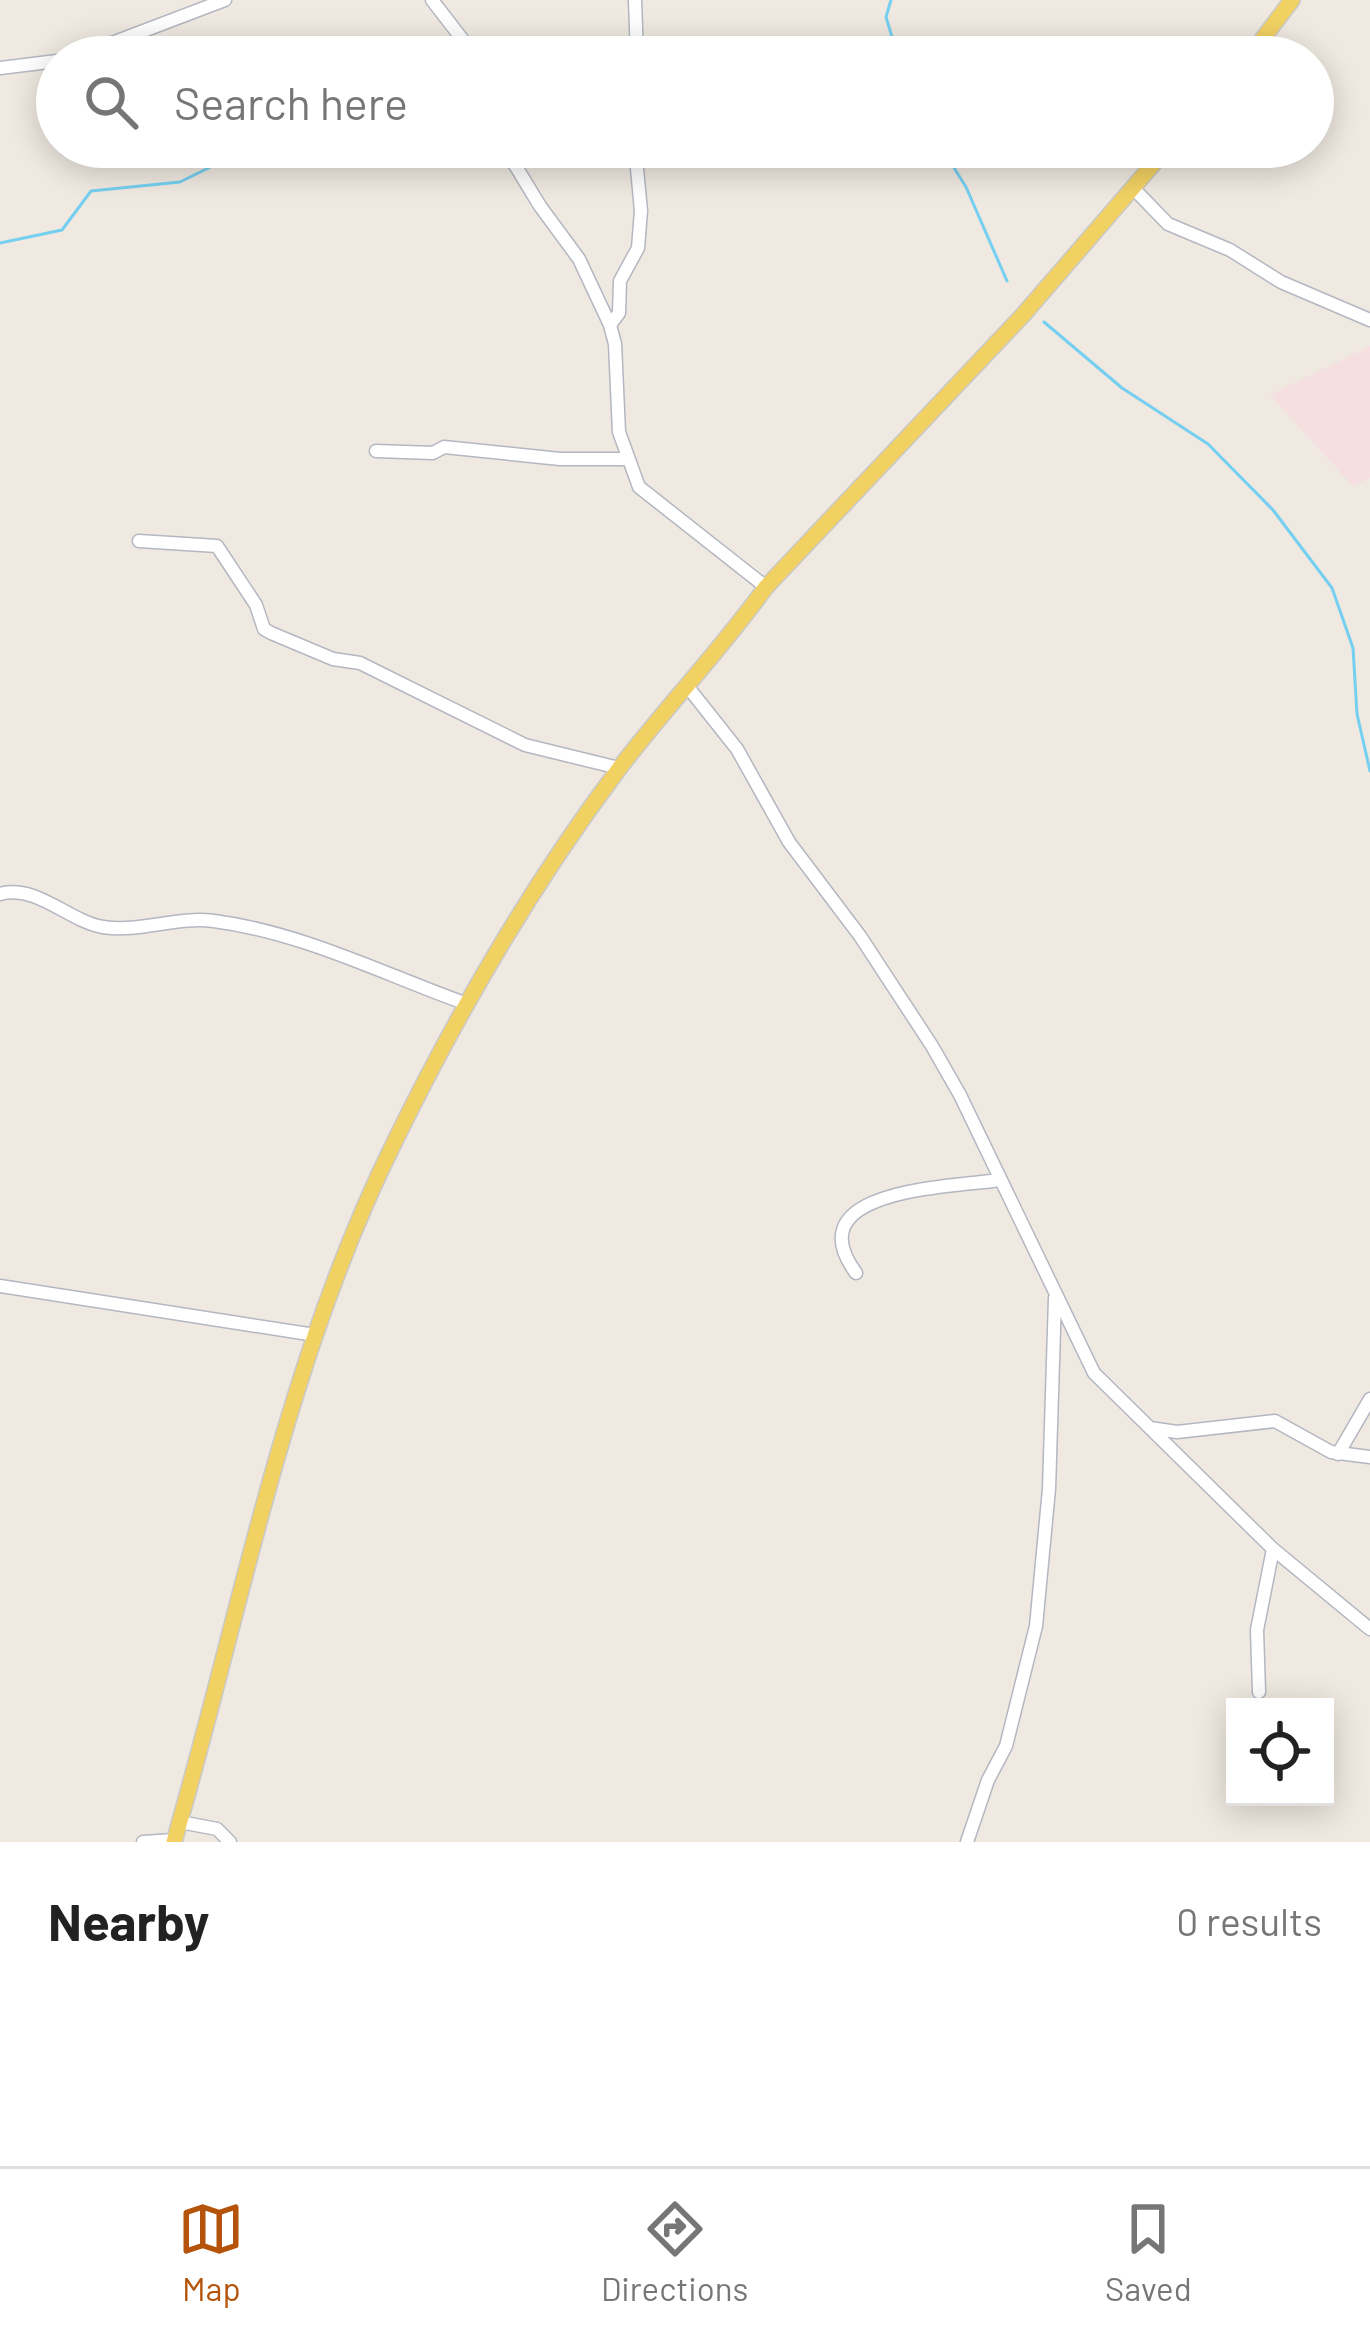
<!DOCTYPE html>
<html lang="en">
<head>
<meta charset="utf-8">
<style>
  :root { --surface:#fff; --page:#f2f2f2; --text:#222; --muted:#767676; --line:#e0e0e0; --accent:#b45309 }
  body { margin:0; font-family:Barlow,sans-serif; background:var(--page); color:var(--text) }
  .controls { position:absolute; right:36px; bottom:36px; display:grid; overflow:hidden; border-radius:0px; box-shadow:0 6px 30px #0003 }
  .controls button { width:108px; height:108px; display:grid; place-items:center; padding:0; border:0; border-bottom:3px solid var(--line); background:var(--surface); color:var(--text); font:60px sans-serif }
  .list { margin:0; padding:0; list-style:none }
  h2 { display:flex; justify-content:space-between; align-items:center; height:156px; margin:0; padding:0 48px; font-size:51px }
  h2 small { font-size:39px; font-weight:400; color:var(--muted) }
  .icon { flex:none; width:66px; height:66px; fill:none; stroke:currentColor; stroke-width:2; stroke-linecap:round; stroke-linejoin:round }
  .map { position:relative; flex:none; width:1370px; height:1842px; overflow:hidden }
  .search { position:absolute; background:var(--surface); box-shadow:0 6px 30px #0003; left:36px; right:36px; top:36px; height:132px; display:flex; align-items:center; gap:30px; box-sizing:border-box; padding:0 42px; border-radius:66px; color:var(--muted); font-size:45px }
  .sheet { height:324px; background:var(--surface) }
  nav { display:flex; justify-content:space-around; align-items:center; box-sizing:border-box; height:168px; border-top:3px solid var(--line); background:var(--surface); font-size:33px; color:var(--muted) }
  nav a { display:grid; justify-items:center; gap:6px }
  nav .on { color:var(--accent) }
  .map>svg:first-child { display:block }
</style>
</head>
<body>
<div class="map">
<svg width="1370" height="1842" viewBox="0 0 1370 1842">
  <rect width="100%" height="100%" fill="#efe9e1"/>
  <path fill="#f5dfe0" d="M1370,346V478L1353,486L1270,395Z"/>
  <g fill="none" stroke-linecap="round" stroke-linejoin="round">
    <path stroke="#75cff0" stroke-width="3" d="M891,0L886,17L898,57
      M941,147L966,187L1007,281
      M0,243L62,230L91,191L180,182L251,147
      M1044,322L1122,388L1208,444L1273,510L1332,588L1353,648L1357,714L1370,771"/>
    <g stroke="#b4b7c1" stroke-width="15">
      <path id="minor" d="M432,0L476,57
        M635,0L637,57
        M75,57L225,0
        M0,68L57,61
        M504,147L540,206L579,259L610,325L615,344L619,432L639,487L766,587
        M1133,188L1168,224L1230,250L1281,282L1370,320
        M610,325L619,313L620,281L638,248L641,211L635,147
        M376,451L433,453L444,447L560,459H626
        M139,541L217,546L256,605L264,629L271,633L333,659L360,663L525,745L619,768
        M687,686L737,749L789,842L860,936L932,1046L960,1095L1094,1373L1273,1549L1370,1629
        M0,894C37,884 68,921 103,927C140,933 177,916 214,921C304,933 383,974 467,1004
        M856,1273C794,1189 951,1187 1000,1180
        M0,1286L315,1335
        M1150,1428L1177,1432L1275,1421L1331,1452L1370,1457
        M1338,1454L1370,1399
        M1259,1692L1257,1630L1273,1549
        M180,1822L217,1829L230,1842
        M143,1842L174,1840
        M967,1842L988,1780L1006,1746L1036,1626L1049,1489L1055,1298"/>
    </g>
    <g stroke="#c9c9c9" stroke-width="18">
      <path id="major" d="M1249,57L1292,0
        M174,1842C242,1608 285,1363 394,1143C457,1014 531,886 618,770C665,708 720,651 766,587L1023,315L1168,147"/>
    </g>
    <use href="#minor" stroke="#fff" stroke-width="12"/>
    <use href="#major" stroke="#f2d163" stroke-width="15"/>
  </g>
</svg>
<div class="controls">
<button><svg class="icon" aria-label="locate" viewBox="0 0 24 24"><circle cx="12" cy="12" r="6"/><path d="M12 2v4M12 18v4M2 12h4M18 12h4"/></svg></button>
</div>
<div class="search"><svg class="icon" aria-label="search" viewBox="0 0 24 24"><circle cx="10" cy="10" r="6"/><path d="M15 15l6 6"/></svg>Search here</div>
</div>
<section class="sheet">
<h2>Nearby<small>0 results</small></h2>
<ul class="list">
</ul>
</section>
<nav>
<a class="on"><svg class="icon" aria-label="map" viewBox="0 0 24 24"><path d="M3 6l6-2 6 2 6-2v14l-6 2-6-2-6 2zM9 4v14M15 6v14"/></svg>Map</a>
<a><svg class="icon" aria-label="directions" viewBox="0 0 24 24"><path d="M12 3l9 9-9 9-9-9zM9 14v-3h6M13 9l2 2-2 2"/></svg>Directions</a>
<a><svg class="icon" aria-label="saved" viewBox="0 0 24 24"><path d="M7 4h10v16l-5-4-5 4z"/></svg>Saved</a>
</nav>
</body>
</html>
